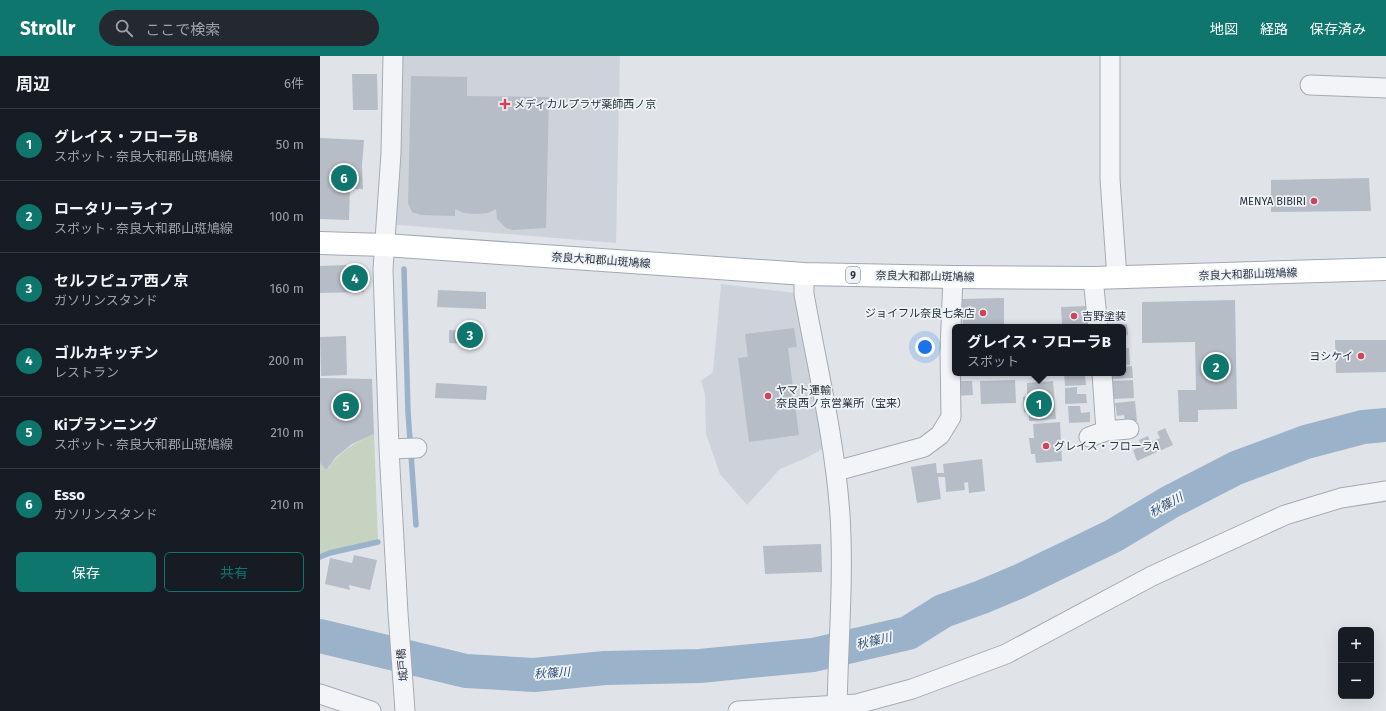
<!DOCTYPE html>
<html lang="ja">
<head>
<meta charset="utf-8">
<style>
  :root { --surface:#171b24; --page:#242831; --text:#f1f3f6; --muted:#9ea1a6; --line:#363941; --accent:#0f766e }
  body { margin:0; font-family:"Fira Sans","Noto Sans JP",sans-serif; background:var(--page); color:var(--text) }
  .controls { position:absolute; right:12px; bottom:12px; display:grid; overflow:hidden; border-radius:6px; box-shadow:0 4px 16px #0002 }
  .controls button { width:36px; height:36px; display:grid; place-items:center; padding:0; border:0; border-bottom:1px solid var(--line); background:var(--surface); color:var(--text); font:20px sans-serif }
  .you { position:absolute; left:605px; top:291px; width:14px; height:14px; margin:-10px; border:3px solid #fff; border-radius:50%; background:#1a73e8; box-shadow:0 0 0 6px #1a73e833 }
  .badge { display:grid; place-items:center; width:26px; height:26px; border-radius:50%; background:var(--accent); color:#fff; font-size:13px; font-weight:700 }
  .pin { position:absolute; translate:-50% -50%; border:2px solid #fff; box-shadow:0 1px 4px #0006 }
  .popup { position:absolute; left:632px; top:268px; width:174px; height:52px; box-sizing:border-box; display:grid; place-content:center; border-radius:6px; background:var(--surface); filter:drop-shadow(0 1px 3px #0005); font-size:13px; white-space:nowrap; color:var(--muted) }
  .popup b { font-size:15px; color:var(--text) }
  .popup::after { content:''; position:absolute; left:50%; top:100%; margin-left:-8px; border:8px solid transparent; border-top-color:var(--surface) }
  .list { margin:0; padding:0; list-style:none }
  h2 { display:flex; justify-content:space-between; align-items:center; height:52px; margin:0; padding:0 16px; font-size:17px }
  h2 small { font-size:13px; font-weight:400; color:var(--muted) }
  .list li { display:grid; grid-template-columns:26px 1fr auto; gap:12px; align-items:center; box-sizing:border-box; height:72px; padding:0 16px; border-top:1px solid var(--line) }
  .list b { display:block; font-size:15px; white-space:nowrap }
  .list p { margin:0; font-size:13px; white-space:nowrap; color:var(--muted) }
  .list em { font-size:13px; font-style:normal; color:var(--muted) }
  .actions { display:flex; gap:8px; padding:12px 16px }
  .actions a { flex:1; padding:9px 0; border:1px solid var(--accent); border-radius:6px; text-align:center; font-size:14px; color:var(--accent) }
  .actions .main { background:var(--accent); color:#fff }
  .icon { flex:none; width:22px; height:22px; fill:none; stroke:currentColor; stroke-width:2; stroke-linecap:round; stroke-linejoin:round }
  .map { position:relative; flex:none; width:1066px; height:655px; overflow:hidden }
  header { display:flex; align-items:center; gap:24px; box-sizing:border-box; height:56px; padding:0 20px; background:var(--accent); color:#fff }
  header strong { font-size:19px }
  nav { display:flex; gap:22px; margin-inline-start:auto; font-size:14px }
  .search { width:280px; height:36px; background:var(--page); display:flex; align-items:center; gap:10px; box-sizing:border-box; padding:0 14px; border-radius:22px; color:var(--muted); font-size:15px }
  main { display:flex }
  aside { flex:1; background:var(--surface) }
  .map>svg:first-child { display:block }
</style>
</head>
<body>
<header>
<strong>Strollr</strong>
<div class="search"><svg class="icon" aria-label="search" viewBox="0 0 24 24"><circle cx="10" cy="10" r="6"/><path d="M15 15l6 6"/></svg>ここで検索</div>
<nav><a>地図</a><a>経路</a><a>保存済み</a></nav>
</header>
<main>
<aside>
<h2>周辺<small>6件</small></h2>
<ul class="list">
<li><span class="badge">1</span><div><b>グレイス・フローラB</b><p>スポット · 奈良大和郡山斑鳩線</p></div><em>50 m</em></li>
<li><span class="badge">2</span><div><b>ロータリーライフ</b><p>スポット · 奈良大和郡山斑鳩線</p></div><em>100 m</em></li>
<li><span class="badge">3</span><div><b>セルフピュア西ノ京</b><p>ガソリンスタンド</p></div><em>160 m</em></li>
<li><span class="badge">4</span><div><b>ゴルカキッチン</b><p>レストラン</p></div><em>200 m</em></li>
<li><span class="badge">5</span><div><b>Kiプランニング</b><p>スポット · 奈良大和郡山斑鳩線</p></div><em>210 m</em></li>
<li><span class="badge">6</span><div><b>Esso</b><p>ガソリンスタンド</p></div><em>210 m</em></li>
</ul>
<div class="actions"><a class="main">保存</a><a>共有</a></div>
</aside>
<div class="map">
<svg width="1066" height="655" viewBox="0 0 1066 655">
  <rect width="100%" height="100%" fill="#e0e4e9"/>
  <path fill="#ced3db" d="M73,0H300L296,187L67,168Z
    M401,228L484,238L506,391L486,402L460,413L427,449L400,418L386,378L385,338L381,325L393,316Z"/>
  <path fill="#c6d3c1" d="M54,378L58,486L10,497L0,501V407L6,414C21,395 32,388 54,378Z"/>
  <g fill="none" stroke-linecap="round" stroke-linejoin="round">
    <path stroke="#9ab2ca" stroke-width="5.5" d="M84,213L88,356L96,469
      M0,501L10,497L58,486"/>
    <path stroke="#9ab2ca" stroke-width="34" d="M0,580L146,615L214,619L285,612L380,610L493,599L588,577L623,555L662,541L700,525L793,480L850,446L916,412L986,386L1043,371L1066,369"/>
  </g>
  <path fill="#b7bdc6" d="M32,18H57L58,54H33Z
    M91,20L147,21V40L229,41L226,172L192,174L186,172L177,163L176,153L168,157L155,158L144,157L135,153V160L101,159L92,156L88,147Z
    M0,82L44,84L42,109L43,133H30L29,164L0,163Z
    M1049,122L1051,155L951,156V124Z
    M26,209V214H44V236L0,237V210Z
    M118,234L166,236V253L117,251Z
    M684,242V271H643L642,243Z
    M915,244L917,353L878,354V366H859L858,334H876L875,286L822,287V246Z
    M767,250L768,268L742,269L741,251Z
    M807,268L808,279L803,280V271H790V270Z
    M474,272L477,291L468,292L479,379L429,386L418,302L428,301L425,278Z
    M129,274L149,275L148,288L129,287Z
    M26,280L27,319L1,320L0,281Z
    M1015,284H1066V316L1016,317Z
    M803,292H809L810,309H803Z
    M812,310L813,322L792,323L791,317H803V311Z
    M744,317H756V320L765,319L766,329L745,330Z
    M0,322L52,323L54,378L32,388L16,401L6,414L0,407Z
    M695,324L696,347L661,348L660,325Z
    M813,324L814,342L793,343L792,325Z
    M635,325H652L653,339L635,340Z
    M733,325L736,363L709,365V356H704L703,341L707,340V327Z
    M116,327L167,330L166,344L115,342Z
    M757,331V338H766L767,347L745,348V332Z
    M815,345L817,365L805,366L804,359L797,360L795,347Z
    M748,350H760L761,357L770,356V366L749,367Z
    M740,366L742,405L716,407L715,398H711L709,382H714L713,368Z
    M845,372L853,389L817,405L813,394L822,390L819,384L828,380L830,386L840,382L837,376Z
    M662,403L665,435L649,437L648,426L644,427L645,434L626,436L625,421H618L621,443L597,447L591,411L616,407L617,417H624L623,408Z
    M501,488L502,516L445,518L443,490Z
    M34,499L57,504L50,534L29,529L30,534L5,528L10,502L32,507Z"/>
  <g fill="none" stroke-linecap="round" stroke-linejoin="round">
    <g stroke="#a5abb3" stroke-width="21">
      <path id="minor" d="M73,0L71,97L63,213L69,393L78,557L85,655
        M790,0V123L797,222
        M990,29L1066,32
        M484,218V238C497,310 515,385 520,459C524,524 518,590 517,655
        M773,222L778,271
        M782,317L786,375L809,373
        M769,381L786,375
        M69,393L97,392
        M516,415L604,391L620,379L631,361L630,295L633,221
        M0,638L51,655
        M418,655L537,648L592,633L686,598L832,520L965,459L1021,442L1066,435"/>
    </g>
    <g stroke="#9fa8b5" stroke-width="24">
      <path id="major" d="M0,187L65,189L484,218L633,221L773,222L1066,213"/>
    </g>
    <use href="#minor" stroke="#f3f4f7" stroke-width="19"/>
    <use href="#major" stroke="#fff" stroke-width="22"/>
  </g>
  <g fill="#d0435b" stroke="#eff3f6" stroke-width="1.5">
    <path d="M183 42h4v4h4v4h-4v4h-4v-4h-4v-4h4z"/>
    <circle cx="994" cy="145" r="4"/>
    <circle cx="663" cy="257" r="4"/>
    <circle cx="754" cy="260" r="4"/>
    <circle cx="1041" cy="300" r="4"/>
    <circle cx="448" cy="340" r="4"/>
    <circle cx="726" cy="390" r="4"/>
  </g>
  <g text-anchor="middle" stroke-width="3.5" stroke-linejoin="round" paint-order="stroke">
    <rect fill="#eff3f6" stroke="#646c77" stroke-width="1" x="526" y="211" width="14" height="16" rx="3"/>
    <g font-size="10" font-weight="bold" fill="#283241">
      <text x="533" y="223">9</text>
    </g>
    <g font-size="11" fill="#283241" stroke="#eff3f6" text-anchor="start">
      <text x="194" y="52">メディカルプラザ薬師西ノ京</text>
      <text x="986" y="149" text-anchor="end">MENYA BIBIRI</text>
      <text x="655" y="261" text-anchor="end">ジョイフル奈良七条店</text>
      <text x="762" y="264">吉野塗装</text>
      <text x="1033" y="304" text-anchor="end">ヨシケイ</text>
      <text x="456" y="338">ヤマト運輸<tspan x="456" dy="13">奈良西ノ京営業所（宝来）</tspan></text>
      <text x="734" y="394">グレイス・フローラA</text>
    </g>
    <g font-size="11" fill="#283241" stroke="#eff3f6">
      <text transform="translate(281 204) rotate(4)" y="4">奈良大和郡山斑鳩線</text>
      <text transform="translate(928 218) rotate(-2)" y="4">奈良大和郡山斑鳩線</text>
      <text transform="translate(605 220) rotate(1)" y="4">奈良大和郡山斑鳩線</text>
      <text transform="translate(82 609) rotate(-95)" y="4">城戸橋</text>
    </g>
    <g font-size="12" font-style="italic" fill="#325175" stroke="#eff3f6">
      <text transform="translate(846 449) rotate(-29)" y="4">秋篠川</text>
      <text transform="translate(554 585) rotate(-13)" y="4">秋篠川</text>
      <text transform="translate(232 617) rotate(-4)" y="4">秋篠川</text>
    </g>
  </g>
</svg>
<div class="controls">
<button>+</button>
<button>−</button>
</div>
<div class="you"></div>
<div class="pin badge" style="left:719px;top:348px">1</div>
<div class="popup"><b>グレイス・フローラB</b>スポット</div>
<div class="pin badge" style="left:896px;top:311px">2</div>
<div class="pin badge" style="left:150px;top:279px">3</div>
<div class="pin badge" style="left:35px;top:222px">4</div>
<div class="pin badge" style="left:26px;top:350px">5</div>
<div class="pin badge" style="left:24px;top:122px">6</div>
</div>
</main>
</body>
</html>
